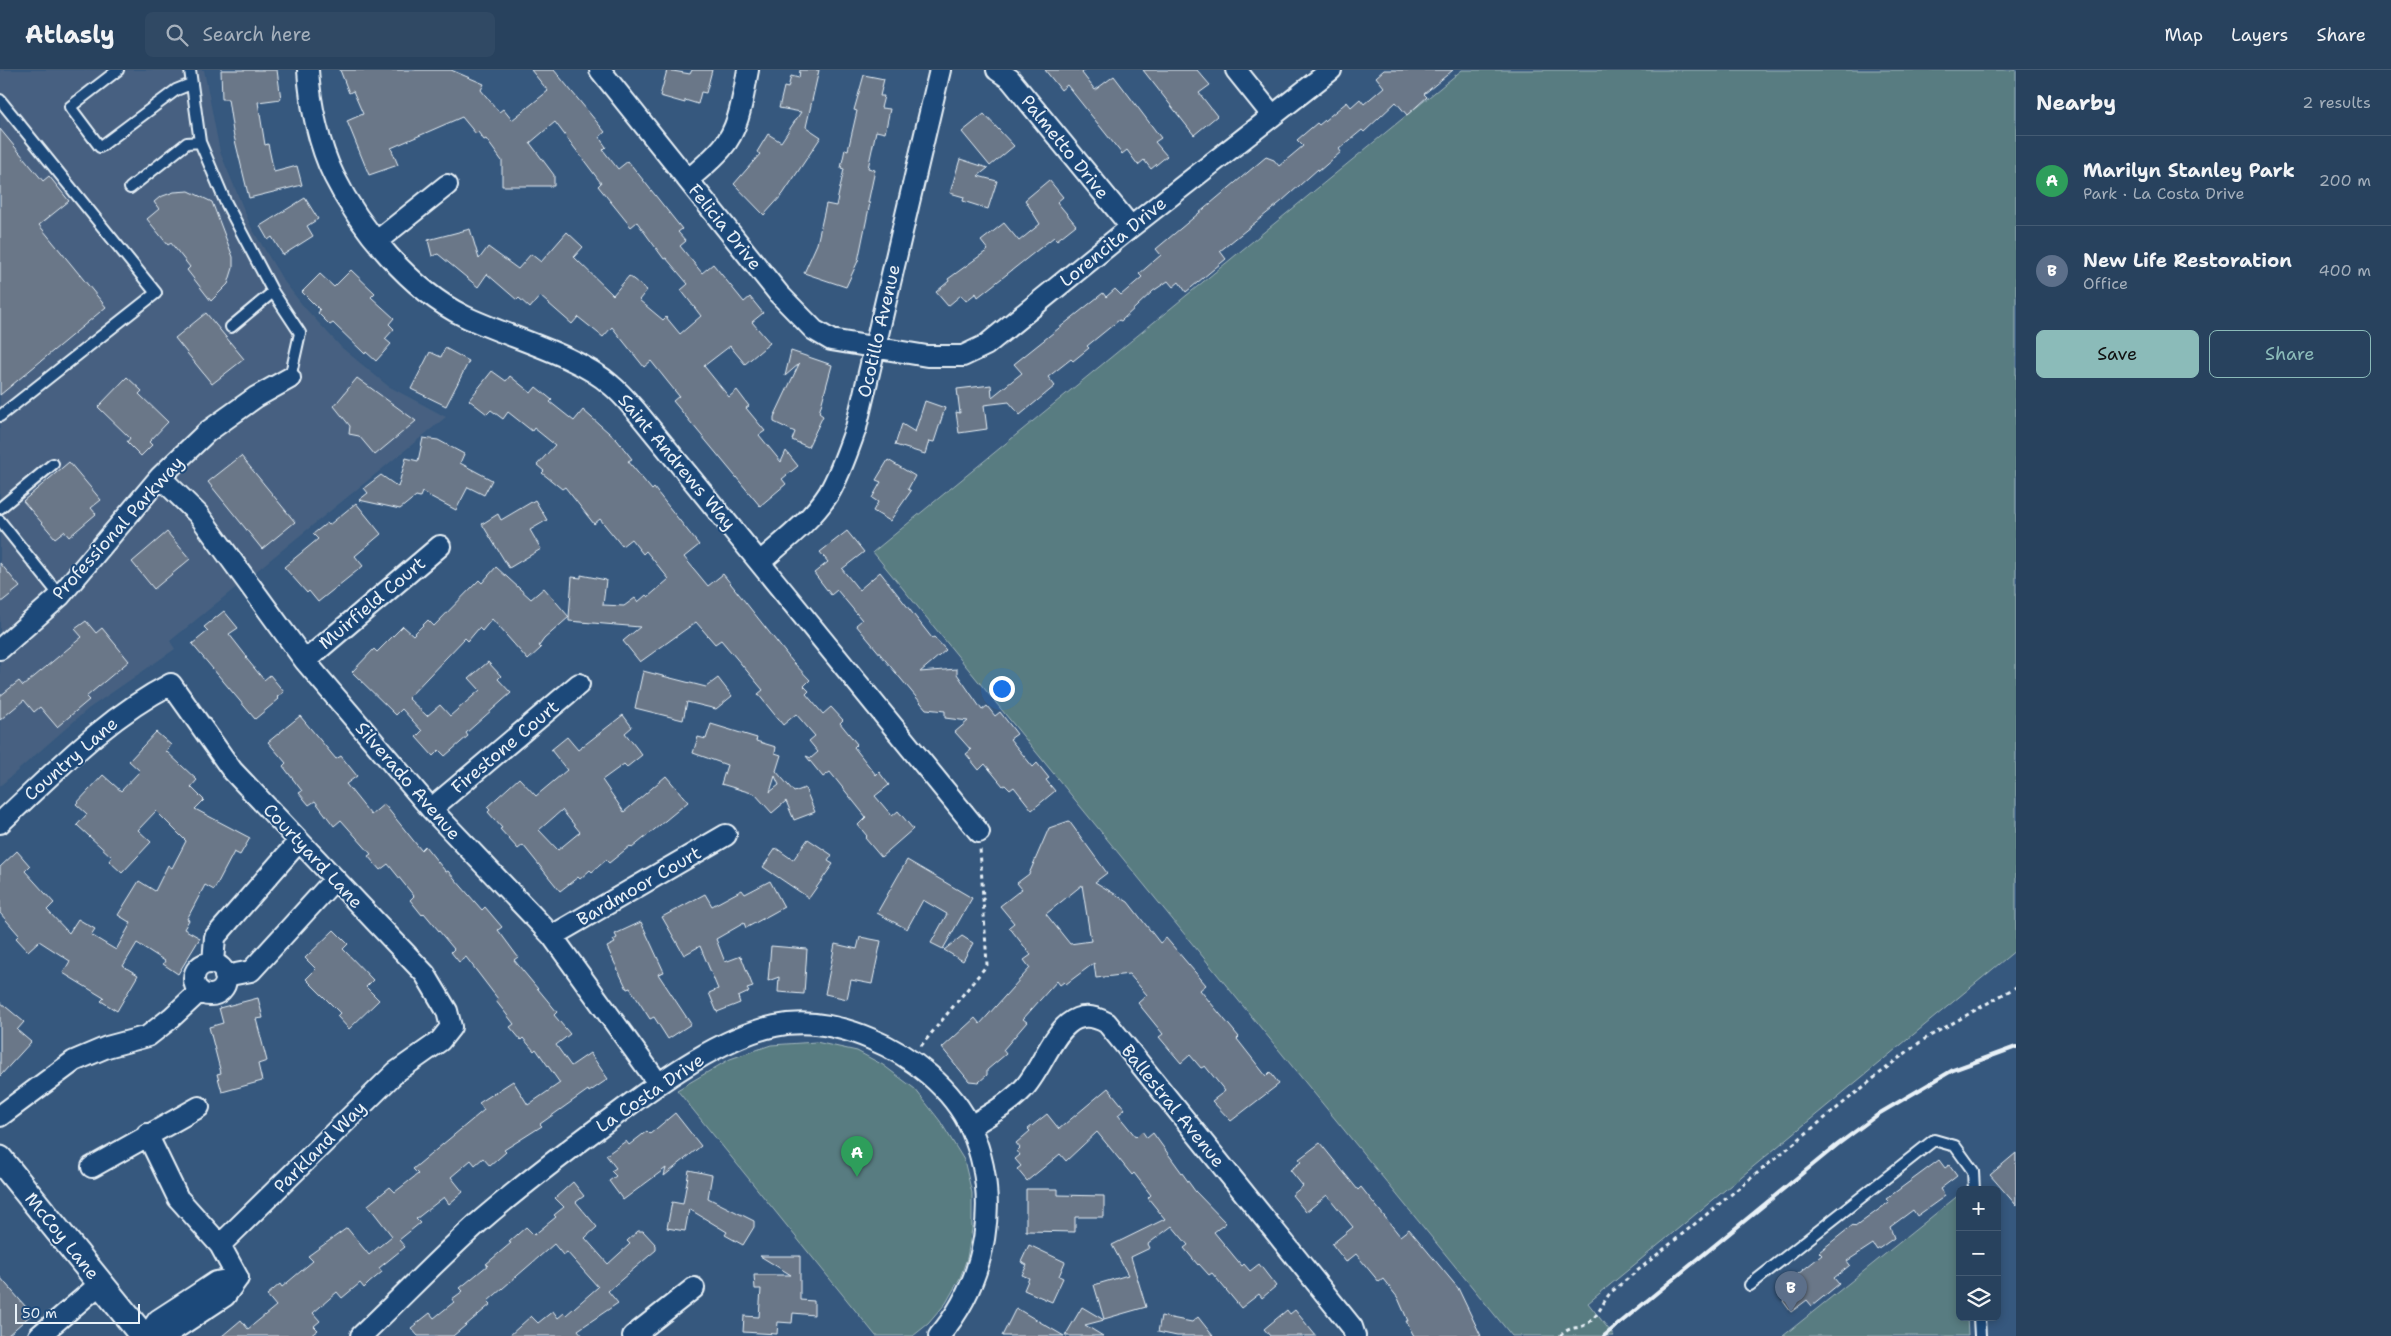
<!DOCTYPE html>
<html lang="en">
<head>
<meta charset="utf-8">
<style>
  :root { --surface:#28425e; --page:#304964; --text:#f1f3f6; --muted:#a5b0bc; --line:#445b73; --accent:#8bbbb9 }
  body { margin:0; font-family:"Shantell Sans",sans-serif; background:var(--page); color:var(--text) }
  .controls { position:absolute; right:15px; bottom:15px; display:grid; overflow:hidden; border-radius:8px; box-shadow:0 2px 8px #0003 }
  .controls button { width:45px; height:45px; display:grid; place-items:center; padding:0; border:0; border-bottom:1px solid var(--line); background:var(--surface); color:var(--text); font:25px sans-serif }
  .scale { position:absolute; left:15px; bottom:12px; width:125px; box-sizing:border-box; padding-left:5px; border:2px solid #e8f1f8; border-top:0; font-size:14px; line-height:18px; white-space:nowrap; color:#e8f1f8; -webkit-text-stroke:4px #1f4a7a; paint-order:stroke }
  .you { position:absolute; left:1001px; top:618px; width:18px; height:18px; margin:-12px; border:4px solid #fff; border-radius:50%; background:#1a73e8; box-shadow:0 0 0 8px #1a73e833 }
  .badge { display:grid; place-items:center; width:32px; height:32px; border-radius:50%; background:var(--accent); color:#fff; font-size:16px; font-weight:700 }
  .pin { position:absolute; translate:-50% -41px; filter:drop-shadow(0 1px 2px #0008) }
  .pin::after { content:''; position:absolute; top:26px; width:18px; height:15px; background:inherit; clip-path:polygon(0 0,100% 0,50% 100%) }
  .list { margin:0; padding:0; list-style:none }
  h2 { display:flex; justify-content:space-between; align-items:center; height:65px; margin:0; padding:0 20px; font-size:21px }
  h2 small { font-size:16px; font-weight:400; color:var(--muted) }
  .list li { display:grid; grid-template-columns:32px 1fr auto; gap:15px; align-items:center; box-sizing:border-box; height:90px; padding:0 20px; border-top:1px solid var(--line) }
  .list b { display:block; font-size:19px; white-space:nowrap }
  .list p { margin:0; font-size:16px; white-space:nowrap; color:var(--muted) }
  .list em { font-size:16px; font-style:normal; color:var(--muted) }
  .actions { display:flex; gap:10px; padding:15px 20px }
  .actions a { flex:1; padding:11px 0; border:1px solid var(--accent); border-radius:8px; text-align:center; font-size:18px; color:var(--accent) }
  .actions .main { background:var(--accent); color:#111 }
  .icon { flex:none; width:28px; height:28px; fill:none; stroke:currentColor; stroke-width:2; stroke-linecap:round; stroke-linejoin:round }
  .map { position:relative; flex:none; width:2016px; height:1266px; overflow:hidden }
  header { display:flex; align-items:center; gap:30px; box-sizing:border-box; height:70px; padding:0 25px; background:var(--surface); border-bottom:1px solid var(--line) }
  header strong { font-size:24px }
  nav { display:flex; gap:28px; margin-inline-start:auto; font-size:18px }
  .search { width:350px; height:45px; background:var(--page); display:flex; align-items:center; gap:12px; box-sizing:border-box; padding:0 18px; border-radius:8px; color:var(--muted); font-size:19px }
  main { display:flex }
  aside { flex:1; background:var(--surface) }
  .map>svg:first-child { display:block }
</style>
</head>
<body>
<header>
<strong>Atlasly</strong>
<div class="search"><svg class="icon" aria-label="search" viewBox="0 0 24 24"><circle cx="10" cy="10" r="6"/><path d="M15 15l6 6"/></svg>Search here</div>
<nav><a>Map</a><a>Layers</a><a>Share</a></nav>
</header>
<main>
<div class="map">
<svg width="2016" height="1266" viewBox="0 0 2016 1266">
  <rect width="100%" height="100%" fill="#36587e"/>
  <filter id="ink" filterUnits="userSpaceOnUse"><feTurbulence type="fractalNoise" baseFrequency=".02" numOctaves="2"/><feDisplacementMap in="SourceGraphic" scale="10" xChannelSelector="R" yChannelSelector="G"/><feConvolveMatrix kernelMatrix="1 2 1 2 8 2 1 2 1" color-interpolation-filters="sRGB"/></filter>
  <g filter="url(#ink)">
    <path fill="#466181" d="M0,0H204L220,82L251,157L283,210L304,237L342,278L388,316L446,347L170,571L175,579L88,639L0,716Z"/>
    <path fill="#597c81" stroke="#a0b6bc" d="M1462,0H2016V880L1588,1233L1614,1266H1512L873,482Z
      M816,972L857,981L883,995L915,1019L940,1051L964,1090L972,1123V1159L967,1188L960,1208L946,1233L928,1254L913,1266H876L677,1020L730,989L771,975Z
      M1960,1124V1247H1967L1968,1266H1783Z"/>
    <path fill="#6a7788" stroke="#e8f1f8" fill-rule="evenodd" d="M221,0H277L281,29L258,32L265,75L268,74L274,102L297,96L302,115L249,128L233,62L228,29H222Z
      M340,0H451L484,14L481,20L499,42L503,39L512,50L548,21L531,0H554L605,62L599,67L606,77L603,80L618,99L628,91L682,159L678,162L686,171L680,176L702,203L713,194L744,232L750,227L763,243L752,252L770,273L745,294L730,276L704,296L729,327L737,320L749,336L746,338L765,361L759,365L781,392L786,381L798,396L782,409L786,414L760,436L673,331L679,326L651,291L644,297L612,257L603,267L578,247L572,254L540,226L530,238L519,228L517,230L487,204L478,217L438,184L432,186L428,170L470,159L479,189L488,177L518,199L531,184L541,192L567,162L583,177L574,187L613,225L629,206L647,220L639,230L663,250L666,247L680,264L701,246L681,220L688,214L666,188L664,189L637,152L631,157L598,116L601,113L555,52L530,73L554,105V116H502V91L486,69L484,70L478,62L476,64L462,47L391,78L398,95L369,105L347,51L363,44L353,21L349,23Z
      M667,0L690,4L692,0H712L706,23L701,22L698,34L685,30V33L660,26Z
      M800,0H819L806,57L821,67L783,124L764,145L734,114L760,84L757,82L768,64L781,72L801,42L779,38L784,17L788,18L791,6L799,8Z
      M1045,0H1085L1082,3L1095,20L1114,6L1161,68L1155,72L1167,86L1151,99L1144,90L1138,95L1127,80L1122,84L1067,15L1061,20Z
      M1143,0H1197L1210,15L1199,23L1217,46L1194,65Z
      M1384,0H1453L1424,24L1427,27L1407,45L1396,32L1364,62L1362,60L1339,79L1341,82L1319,101L1318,99L1282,131L1220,181L1226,189L1186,222L1179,212L1173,217L1168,211L1153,221L1121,251L1119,250L1087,276L1089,278L1073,291L1071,289L1048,307L1055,316L1020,345L1009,332L984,335L987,359L959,363L956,342L960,343L957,319L991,315L992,327L1022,303L1014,294L1103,223L1106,227L1115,219L1121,225L1142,207L1139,204L1161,185L1156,179L1266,87L1274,90L1279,96L1303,76L1297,70L1317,53L1319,55L1347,32L1351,37L1360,29L1364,34L1384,17L1376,7Z
      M864,5L884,9L880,26H884L881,38L890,39L885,63L876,61L868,98L875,100L868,133H870L858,191L846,217L804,203L817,174L826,134L836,136L844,99L841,98L845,79L848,80L857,41L854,40Z
      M984,44L1014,76L990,96L962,62Z
      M0,59L43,111L49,106L69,131L39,155L106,237L0,325Z
      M960,89L988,98L978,106L997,111L988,139L963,131L964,127L950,123Z
      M1049,110L1063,127L1057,132L1076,155L1057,170L1054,167L978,227L976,223L966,231L961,225L948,236L936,222L949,211L948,209L988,180L981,171L1004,153L1019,171L1040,154L1025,130Z
      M189,121L212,132L233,187V198L228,214L211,231L187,200L190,197L171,173L168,175L147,149L159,139L154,132L160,127L174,122Z
      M305,128L318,149L307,156L313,166L283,185L272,167L268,170L260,156Z
      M351,200L375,223L371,227L394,248L389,254L394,259L385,269L391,274L376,291L366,282L365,284L333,253L330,255L318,243L320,240L302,222L320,204L334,217Z
      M206,243L244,289L212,314L175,268Z
      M445,278L469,291L446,336L411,319L430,282L441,287Z
      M791,281L832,295L819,343L823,346L808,377L792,370L795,362L774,352V347L799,294L785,306Z
      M492,301L506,311L510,306L531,323L536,317L552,330L550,332L574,351L583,340L617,370L632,389L628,391L652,420L654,418L699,475L684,487L708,516L723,504L792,591L810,610L804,616L809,621L806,624L823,644L831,637L843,650L840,653L857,674L854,677L876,705L879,702L889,715L875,726L892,746L898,741L913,759L881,787L865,768L867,766L858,755L866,747L830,702L823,707L806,686L811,688L818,682L809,671L815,666L796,644L783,655L758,624L763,620L721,570L715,574L696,552L640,592L623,571L640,557L569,551V547L544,569L539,576L541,578L528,590L492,549L482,561L479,558L468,571L465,568L408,628L427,646L440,635L450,646L480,620L469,608L488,592L501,606L498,609L511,623L466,663L468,666L445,686L439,680L433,686L416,667L422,661L402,639L396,645L352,602L374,579L377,582L403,556L413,565L428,550L434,556L479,510L482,513L496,497L531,529L544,518L569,547L572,507L581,508V505L606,510L603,535L624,536L635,528L638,532L646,525L648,527L669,509L646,481L643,484L631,469L622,476L600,449L594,454L565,417L562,419L542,403L544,401L537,395L555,375L534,358L532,361L508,342L503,349L491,340L487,344L469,330Z
      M127,307L142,321L139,324L168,352L149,372L152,375L141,386L127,372L130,368L98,337Z
      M357,308L416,351L375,385L359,366L349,364L350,356L334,336Z
      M925,331L945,338L934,372L929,371L925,384L895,375L902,354L915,362Z
      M423,368L438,370L464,384L460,393L492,410L484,425L468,417L456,440L422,422L420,427L416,426L400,439L359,430L368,423L364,418L381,405L398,417L406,388L418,391Z
      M241,386L295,452L262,479L208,412Z
      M888,390L915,406L908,419L911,421L890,451L873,441L878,432L872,428L881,412L876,410Z
      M69,392L101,430L91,438L96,444L69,467L64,461L55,468L23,431Z
      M535,430L547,450L530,460L541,479L509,498L482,454L498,444L501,450Z
      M356,433L381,464L355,486L363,496L318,532L309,521L307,523L284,497L318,469L313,464L327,453L329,455Z
      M847,461L864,482L842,499L859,520L880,502L932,568L934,567L946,580L920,602L957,599V604L982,640L987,636L995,646L1000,642L1017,664L1010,669L1033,697L1037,693L1049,708L1046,710L1055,721L1032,740L1014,717L1010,720L1005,715L1003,716L985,694L979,700L966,684L971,680L955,662L968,651L945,648V641L926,639L856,555L862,550L837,520L831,525L814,503L828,492L820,482Z
      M167,462L190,489L154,519L132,492Z
      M0,493L20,517L0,533Z
      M224,541L238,558L229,564L247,587L246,588L264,610L270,605L284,622L277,627L279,629L255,649L192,574L208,561L204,557Z
      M86,551L96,563L102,558L129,591L86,627L89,630L57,657L40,637L34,642L24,630L0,650V626L19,611L23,616L82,567L75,559Z
      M643,601L706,617L718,608L732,626L716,639L687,632L683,650L635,638Z
      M623,645L632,657L625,663L642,685L627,697L624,694L602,710L624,742L666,706L688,732L632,778L630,776L609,793L606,790L592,802L590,800L580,809L578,807L560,821L523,775L518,779L500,759L502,758L488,742L490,740L487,737L519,708L536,726L567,700L551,680L567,667L578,680ZM562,740L580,762L558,780L539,760Z
      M300,646L336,689L341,686L357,706L346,714L371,745L384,734L421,780L425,776L446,802L448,801L482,840L485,837L502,857L498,860L518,887L514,890L557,942L554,945L570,964L556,975L571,996L590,983L608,1009L589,1022L588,1020L540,1054L542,1056L504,1080L506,1082L490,1096L483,1088L475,1095L471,1090L451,1107L463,1122L449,1134L444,1127L416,1149L420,1153L399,1170L405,1177L379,1198L382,1202L369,1213L364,1218L360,1213L342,1228L337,1222L313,1243L320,1251L314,1256L318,1260L310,1266H222L241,1250L248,1259L276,1236L267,1225L280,1214L282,1217L313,1191L308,1186L347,1158L369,1185L392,1166L368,1135L390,1117L395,1122L418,1104L413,1099L484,1040L479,1033L513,1011L528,1035L560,1013L536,979L534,981L523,968L521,970L510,957L514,954L496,931L498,929L466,887L459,892L451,882L454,879L424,843L422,845L410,830L414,826L388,794L380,800L368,786L371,784L341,750L334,756L315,731L309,735L299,723L302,721L283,696L286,693L268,672Z
      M711,654L757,668L756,671L776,677L775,683L781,685L776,701L794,722L805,718L815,742L794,750L786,731L772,743L755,724L721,714L727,695L693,683L698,667L706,669ZM775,706L779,715L770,722Z
      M156,662L171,675L166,681L197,710L191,717L204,730L195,739L250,768L240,785L234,782L214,820L205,815L187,849L189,850L184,859L200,868L178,904L163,894L165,891L137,873L123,896L138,905L117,941L101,931L104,928L63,903L70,891L39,871L28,881L16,868L19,865L0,843V797L17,781L30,796L25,801L54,833L47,840L69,863L78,849L95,859L91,865L116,880L131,853L118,845L139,811L155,821L168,795L172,798L186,771L156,741L138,760L151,772L122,803L109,791L112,787L77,755L87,744L76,734L103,705L121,721L140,701L129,691Z
      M1069,751L1107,803L1095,812L1128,832L1160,873L1166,868L1206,915L1200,920L1239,967L1237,969L1266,1006L1270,1002L1279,1014L1231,1051L1212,1031L1225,1021L1205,996L1201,998L1190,985L1181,993L1159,967L1163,964L1138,933L1147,925L1129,904L1096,908L1094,893L1066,914L1064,912L1060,915L1057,911L1023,949L1027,952L1003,980L1006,984L987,1000V1005L979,1012L969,1011L942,978L975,948L980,954L1030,898L1024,890L1031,885L1009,857L1014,853L1000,836L1022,819L1017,813L1029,804L1049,758ZM1082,815L1091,871L1070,874L1046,844Z
      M808,769L832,785L828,791L833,794L809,828L763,797L776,778L793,790Z
      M907,790L972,828L943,879L931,873L947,844L923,830L907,859L877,843Z
      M770,811L784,837L746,858L744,853L716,869L725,892L741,886L753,917L747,919L749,922L738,927L740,933L717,942L709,923L718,919L700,876L684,885L662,847L705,824L712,836L742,820L745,824Z
      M641,852L664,902L658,904L691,954L668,969L654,947L650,949L630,918L627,919L607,877L615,873L613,870L617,868L615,864Z
      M334,860L348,874L343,879L373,910L366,917L379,930L349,959L337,946L340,943L306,909L316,899L305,888Z
      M962,866L973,873L963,891L944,880Z
      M860,867L881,871L872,914L851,910L847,929L825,924L835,874L857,879Z
      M771,876L807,879L804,924L778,922L779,907L768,911Z
      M258,928L263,948L256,949L267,991L258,994L262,1011L222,1022L217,1004L221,1003L209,957L223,953L219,938Z
      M0,932L24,952L17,960L31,972L0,1006Z
      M1108,1018L1125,1039L1118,1045L1136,1067L1142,1061L1147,1068L1153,1063L1195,1121L1226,1153L1214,1162L1242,1196L1244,1194L1250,1201L1259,1194L1276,1216L1262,1228L1259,1224L1241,1238L1212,1203L1209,1205L1199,1194L1198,1195L1184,1178L1188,1175L1172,1156L1148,1174L1150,1178L1131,1187L1146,1237L1104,1249L1094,1215L1128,1205L1112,1175L1165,1149L1148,1128L1151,1125L1134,1103L1132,1105L1097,1062L1066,1091L1060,1084L1027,1111L1017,1099L1021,1096L1015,1089L1020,1085L1017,1081L1020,1078L1016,1073L1030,1061L1028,1059L1047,1044L1059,1059Z
      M675,1043L701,1076L664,1106L666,1098L623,1130L609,1111L616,1106L611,1101L616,1098L606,1085L626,1071L629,1075L647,1061L650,1064Z
      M1320,1073L1358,1120L1361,1117L1400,1166L1409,1159L1458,1218L1481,1266H1414L1406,1251H1408L1398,1228L1383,1209L1379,1212L1356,1184L1346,1192L1332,1174L1353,1157L1327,1125L1306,1142L1292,1125L1303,1116L1290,1100L1301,1092L1299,1089Z
      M2016,1083V1135L1990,1105Z
      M1939,1090L1945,1098L1949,1095L1957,1106L1940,1119L1945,1126L1917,1146L1913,1140L1890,1157L1894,1168L1877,1180L1873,1174L1847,1191L1850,1195L1834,1208L1839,1214L1812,1236L1807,1230L1791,1242L1783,1231L1786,1228L1779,1219L1822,1185L1819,1182L1853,1155L1855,1157L1889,1132L1886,1129Z
      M689,1100L712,1105L708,1128L754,1151V1157L743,1175L725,1165L727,1162L689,1139L685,1161L667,1158L672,1132L683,1134Z
      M573,1112L584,1126L576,1132L597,1157L585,1168L608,1194L630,1174L627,1171L638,1161H643L656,1175V1180L608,1221L618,1233L578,1260L583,1266H509L531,1246L538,1253L553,1241L558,1248L564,1243L566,1245L598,1217L567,1182L563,1185L554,1174L488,1231L491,1234L453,1266H418L411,1258L430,1243L434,1248L454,1232L452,1229L463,1221L460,1218L488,1195L486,1194L511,1173L509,1172L526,1157L534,1165L556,1147L554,1145L564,1137L555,1128Z
      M1026,1119H1058V1125L1104,1126V1147H1075V1162L1026,1161Z
      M1029,1175L1065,1192L1059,1206L1063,1208L1052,1232L1024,1220L1029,1208L1022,1205L1027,1195L1021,1192Z
      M760,1186H800V1230L814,1231V1245L793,1243L792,1253L778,1252L777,1264L743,1262L744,1246L759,1247L761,1219H755L754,1205H791Z
      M0,1207L32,1244L7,1266H0Z
      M1082,1237L1104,1250L1085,1255L1103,1266H1065Z
      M1016,1238L1064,1266H1002Z
      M1287,1240L1290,1244L1295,1240L1316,1266H1270L1264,1259Z
      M1161,1246L1192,1252L1198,1247L1213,1266H1177L1158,1262Z"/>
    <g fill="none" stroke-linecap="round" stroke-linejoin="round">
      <g stroke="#e8f1f8" stroke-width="14">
        <path id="service" d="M118,0L70,37L100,77L176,20L191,14
          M190,0L200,72L225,131L273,222L300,263L290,308
          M0,30L156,223L0,346
          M130,118L187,73L200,72
          M231,257L273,222
          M0,438L53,394
          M0,451L60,526
          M1750,1215L1934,1070L1955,1076L1973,1101L1974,1120
          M1979,1247L1980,1266"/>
      </g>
      <g stroke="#e8f1f8" stroke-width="24">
        <path id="minor" d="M308,0C310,34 319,76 334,106C360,159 411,220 464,246C507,267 576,284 611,315C621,323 629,333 637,342L979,762
          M600,0L779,224L814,260L831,270L927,286H963L986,275L1131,157L1331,0
          M997,0L1010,9L1131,157
          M1236,0L1272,45
          M688,110C699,100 712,90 722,78C740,58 743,25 748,0
          M377,171L447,115
          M160,407L198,444L305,591L431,739L552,866L658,1013
          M760,492C784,471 812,450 829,423C841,402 848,380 856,358L940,0
          M0,579L60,526L160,407L207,362L256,327L290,308
          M305,591L440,476
          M431,739L579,614
          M0,753C54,703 105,648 171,614L232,700L425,904L447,941L451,957L440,971L396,1002L220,1175L238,1208
          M552,866L726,765
          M213,893L215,867L299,771
          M194 909a16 16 0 1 1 32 0a16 16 0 1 1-32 0Z
          M225,906L251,901L335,809
          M0,1046L74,991L107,977L148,966L171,948L200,921
          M970,1057C988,1045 1008,1035 1023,1019C1048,994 1060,926 1107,953L1352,1257L1355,1266
          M147,1064L178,1128L220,1175
          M92,1097L199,1037
          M39,1266L100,1214
          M147,1266L158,1250L195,1226L216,1212L238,1208
          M155,1266L169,1263L225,1226L238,1208
          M361,1266C400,1229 438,1189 478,1153C524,1113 572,1077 621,1041C664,1009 722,967 775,956C808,949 840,956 871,969C910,985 953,1018 971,1059C1001,1128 987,1210 939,1266
          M633,1266L694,1218"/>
      </g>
      <g stroke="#e8f1f8" stroke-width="29">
        <path id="tertiary" d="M0,1089L143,1266"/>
      </g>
      <path stroke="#e8f1f8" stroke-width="3" stroke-dasharray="4 4" stroke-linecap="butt" d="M921,976L987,895L980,778
        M1560,1266C1571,1255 1575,1260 1585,1255C1599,1247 1601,1235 1610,1223L1895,991L1923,970L2016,917"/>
      <use href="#service" stroke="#1f4a7a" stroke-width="10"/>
      <use href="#minor" stroke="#1f4a7a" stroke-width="20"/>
      <use href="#tertiary" stroke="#1f4a7a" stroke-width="25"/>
      <path stroke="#e8f1f8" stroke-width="4" d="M1604,1266L1837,1075L1880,1043L1953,1000L2016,977"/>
    </g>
  </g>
  <g text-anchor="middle" stroke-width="4" stroke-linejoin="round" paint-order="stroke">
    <g font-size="18" fill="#e8f1f8" stroke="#1f4a7a">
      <text transform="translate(1065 77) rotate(51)" y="6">Palmetto Drive</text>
      <text transform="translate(725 157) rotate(51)" y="6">Felicia Drive</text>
      <text transform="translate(1113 172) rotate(-39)" y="6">Lorencita Drive</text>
      <text transform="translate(879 261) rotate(-77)" y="6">Ocotillo Avenue</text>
      <text transform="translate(677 392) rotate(50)" y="6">Saint Andrews Way</text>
      <text transform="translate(118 458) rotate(-48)" y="6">Professional Parkway</text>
      <text transform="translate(372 533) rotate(-40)" y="6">Muirfield Court</text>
      <text transform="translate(505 677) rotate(-40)" y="6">Firestone Court</text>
      <text transform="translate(71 689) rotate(-41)" y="6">Country Lane</text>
      <text transform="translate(408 711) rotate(49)" y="6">Silverado Avenue</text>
      <text transform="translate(313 786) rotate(47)" y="6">Courtyard Lane</text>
      <text transform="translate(639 816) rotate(-30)" y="6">Bardmoor Court</text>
      <text transform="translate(650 1023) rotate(-34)" y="6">La Costa Drive</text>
      <text transform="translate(1173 1036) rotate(51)" y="6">Ballestral Avenue</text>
      <text transform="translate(320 1077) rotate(-45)" y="6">Parkland Way</text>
      <text transform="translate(62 1166) rotate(51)" y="6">McCoy Lane</text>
    </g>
  </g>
</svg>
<div class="controls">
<button>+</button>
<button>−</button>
<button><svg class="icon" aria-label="layers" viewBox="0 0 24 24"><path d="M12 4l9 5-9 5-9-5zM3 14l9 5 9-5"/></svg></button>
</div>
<div class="scale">50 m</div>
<div class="you"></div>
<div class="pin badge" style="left:857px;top:1107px;background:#2e9e5b">A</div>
<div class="pin badge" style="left:1791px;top:1242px;background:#5c6f8a">B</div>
</div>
<aside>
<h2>Nearby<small>2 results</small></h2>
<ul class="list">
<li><span class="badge" style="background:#2e9e5b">A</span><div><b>Marilyn Stanley Park</b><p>Park · La Costa Drive</p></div><em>200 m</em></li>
<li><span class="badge" style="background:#5c6f8a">B</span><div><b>New Life Restoration</b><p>Office</p></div><em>400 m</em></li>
</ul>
<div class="actions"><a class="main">Save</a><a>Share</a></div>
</aside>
</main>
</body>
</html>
